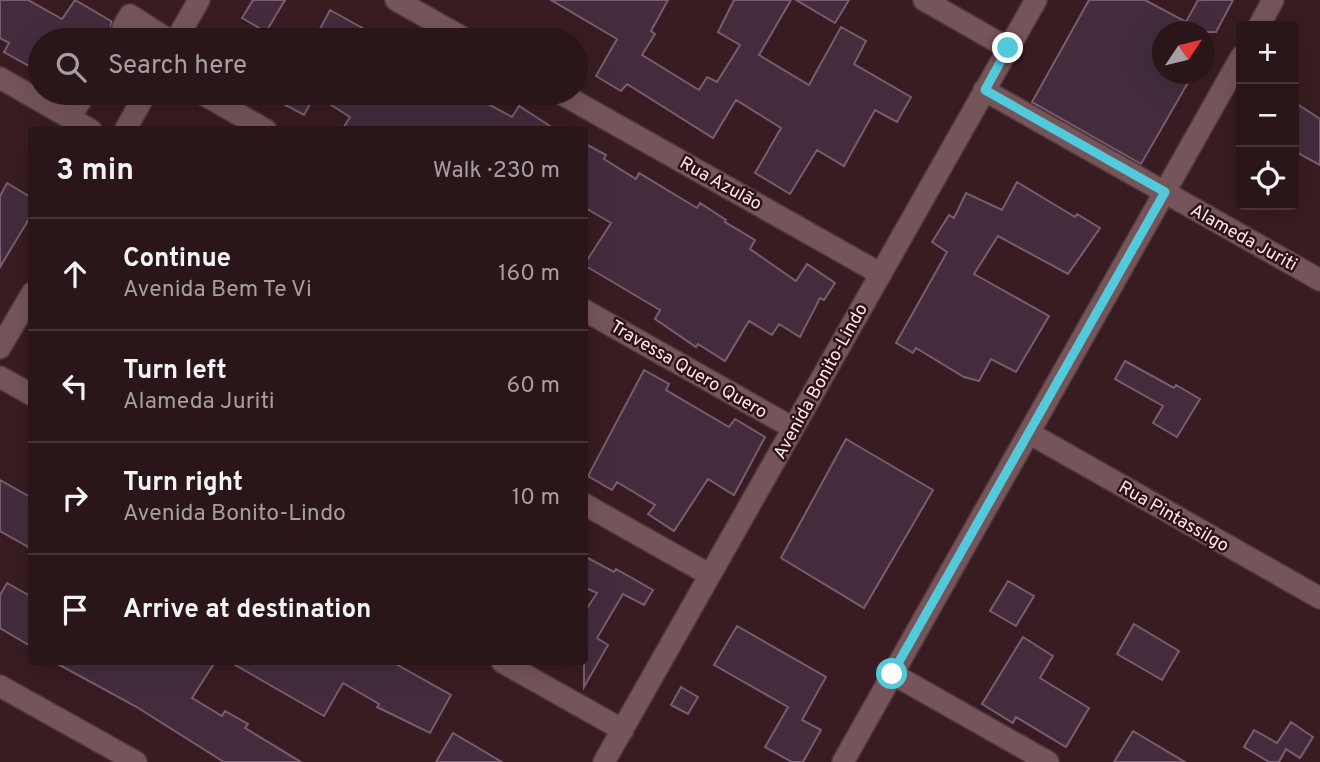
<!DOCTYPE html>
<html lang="en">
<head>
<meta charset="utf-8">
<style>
  :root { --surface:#2a1519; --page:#362226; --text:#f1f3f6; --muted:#a59fa2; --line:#463438 }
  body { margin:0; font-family:Overpass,sans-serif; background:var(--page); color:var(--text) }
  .controls { position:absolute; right:21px; top:21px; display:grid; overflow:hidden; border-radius:7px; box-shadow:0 7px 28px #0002 }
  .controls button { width:63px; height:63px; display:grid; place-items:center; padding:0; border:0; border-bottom:2px solid var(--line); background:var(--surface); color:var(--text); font:35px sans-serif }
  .compass { position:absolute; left:1152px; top:21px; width:63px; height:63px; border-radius:50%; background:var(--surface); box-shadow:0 7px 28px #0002; rotate:55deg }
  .stop { position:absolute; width:21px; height:21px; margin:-16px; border:5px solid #53cadc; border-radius:50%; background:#fff }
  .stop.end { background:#53cadc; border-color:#fff; box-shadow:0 2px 7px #0008 }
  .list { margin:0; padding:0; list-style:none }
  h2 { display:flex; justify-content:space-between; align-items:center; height:91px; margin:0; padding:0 28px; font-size:30px }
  h2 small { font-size:23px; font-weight:400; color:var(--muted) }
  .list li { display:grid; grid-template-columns:46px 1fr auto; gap:21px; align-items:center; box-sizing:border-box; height:112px; padding:0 28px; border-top:2px solid var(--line) }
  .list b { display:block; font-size:26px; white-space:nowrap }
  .list p { margin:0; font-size:23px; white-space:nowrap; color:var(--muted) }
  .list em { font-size:23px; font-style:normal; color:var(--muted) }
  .icon { flex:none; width:38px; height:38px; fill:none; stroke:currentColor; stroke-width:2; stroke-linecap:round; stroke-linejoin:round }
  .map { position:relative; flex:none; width:1320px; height:762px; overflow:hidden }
  .search { position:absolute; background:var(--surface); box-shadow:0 7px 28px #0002; left:28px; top:28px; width:560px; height:77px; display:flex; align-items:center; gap:18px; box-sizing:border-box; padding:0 24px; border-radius:38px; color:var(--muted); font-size:26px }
  .panel { position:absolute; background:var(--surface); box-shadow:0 7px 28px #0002; left:28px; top:126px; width:560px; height:539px; border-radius:7px }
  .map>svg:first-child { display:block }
</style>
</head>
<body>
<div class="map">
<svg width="1320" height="762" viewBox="0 0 1320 762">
  <rect width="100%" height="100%" fill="#381c21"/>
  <path fill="#442c3d" stroke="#785d70" stroke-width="2" d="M0,0H28L62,19L75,0L111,21V33L117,39H129L134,34L145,40H40V72L4,52L9,43L0,38Z
    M253,0H285L266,32L242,18Z
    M551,0H668L651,31L655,34L642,55L699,90L707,77L717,82L740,45L718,32L734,0H791L759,55L809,85L841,27L866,41L854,64L911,97L897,122L875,110L844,166L817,150L790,194L755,173L781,128L736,100L713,138L627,84L621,91L596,76L617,39Z
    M796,0H849L835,23Z
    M1089,0H1145L1186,22L1198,0H1233L1216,32H1163V74H1193L1141,164L1032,102Z
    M330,10L384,40H314Z
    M263,93H468L512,117L519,106L556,130H342L350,117L315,95L304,115Z
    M1294,102L1320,119V165L1294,151Z
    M584,143L606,155L604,159L636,179L639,173L697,208L700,203L726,220L725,222L755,240L750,249L796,281L807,264L835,283L824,300L820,298L800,337L779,324L772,335L749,321L725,361L698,344L696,347L655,319L660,310L584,265L611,223L584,207Z
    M1017,182L1075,217L1077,214L1100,228L1068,274L998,236L974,274L1049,316L1016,372L991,359L979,381L964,377L916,348L913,353L896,343L947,252L932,242L949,215L954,218L966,193L1002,210Z
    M7,183L32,198V214L0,267V196Z
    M1125,361L1174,388L1176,385L1200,399L1177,437L1153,423L1163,406L1115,379Z
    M644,370L669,384L666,390L729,427L735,419L765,437L734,495L708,479L674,531L648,514L655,505L617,482L612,490L588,476Z
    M846,439L933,490L864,608L781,558Z
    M0,480L32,498V549L0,531Z
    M584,556L614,572L616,569L653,590L644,605L623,594L597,638L608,645L584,687V613L597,593L584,587Z
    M1008,581L1034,596L1016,626L990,611Z
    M7,583L32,597V647L0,628V595Z
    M1134,624L1179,651L1162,680L1117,654Z
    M737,626L826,677L802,720L821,730L803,762H792L765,747L788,707L714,665Z
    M1023,637L1053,656L1040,678L1089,708L1066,747L1016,717L1013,723L982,704Z
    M54,662H215L192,698L222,716L225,711L248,724L245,728L301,762H224L135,706Z
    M230,662H392L451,695L430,733L377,707L379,704L343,683L324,716Z
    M681,687L698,697L688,714L671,705Z
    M1291,722L1313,737L1300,758L1286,749L1279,762H1269L1244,747L1254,730L1277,743Z
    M1133,731L1185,762H1114Z
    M453,733L502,762H436Z"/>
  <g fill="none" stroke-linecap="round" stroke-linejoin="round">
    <path stroke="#553b3f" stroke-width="21" stroke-dasharray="21 10" stroke-linecap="butt" d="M115,40L123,27"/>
    <g stroke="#4f383b" stroke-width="24">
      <path id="minor" d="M396,0L467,40
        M924,0L1008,48
        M1259,26L1273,0
        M123,27L130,15L169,40
        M176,40L199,0
        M0,78L91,130
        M984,90L1320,280
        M201,93L266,130
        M560,93L881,274
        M70,118L85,93
        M125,130L146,93
        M584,310L793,428
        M0,348L32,293
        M0,377L32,395
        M1029,433L1320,598
        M584,504L710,575
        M502,662L623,730
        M893,674L1048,762
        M0,686L136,762
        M604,762L1036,0
        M843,762L1241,57"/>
    </g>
    <use href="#minor" stroke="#755559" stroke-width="21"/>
  </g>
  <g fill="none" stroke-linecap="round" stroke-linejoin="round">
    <path stroke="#53cadc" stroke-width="9" d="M892,674L1165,192L985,90L1008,48"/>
  </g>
  <g text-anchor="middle" stroke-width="5" stroke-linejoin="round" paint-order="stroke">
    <g font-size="18" fill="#fce8ea" stroke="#2d1317">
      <text transform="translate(721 183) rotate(29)" y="6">Rua Azulão</text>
      <text transform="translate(1244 237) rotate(29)" y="6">Alameda Juriti</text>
      <text transform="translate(689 369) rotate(30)" y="6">Travessa Quero Quero</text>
      <text transform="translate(820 381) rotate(-61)" y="6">Avenida Bonito-Lindo</text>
      <text transform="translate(1174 516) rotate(30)" y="6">Rua Pintassilgo</text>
    </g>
  </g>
</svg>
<div class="controls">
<button>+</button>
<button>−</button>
<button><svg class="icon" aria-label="locate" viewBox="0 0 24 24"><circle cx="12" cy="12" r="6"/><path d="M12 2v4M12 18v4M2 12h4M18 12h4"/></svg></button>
</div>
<svg class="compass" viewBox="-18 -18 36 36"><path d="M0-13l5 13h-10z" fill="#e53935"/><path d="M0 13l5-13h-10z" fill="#a59fa2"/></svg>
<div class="stop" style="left:892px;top:674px"></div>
<div class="stop end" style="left:1008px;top:48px"></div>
<div class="search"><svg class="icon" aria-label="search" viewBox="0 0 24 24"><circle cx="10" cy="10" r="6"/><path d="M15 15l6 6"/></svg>Search here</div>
<section class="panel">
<h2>3 min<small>Walk · 230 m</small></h2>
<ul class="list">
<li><svg class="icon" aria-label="ahead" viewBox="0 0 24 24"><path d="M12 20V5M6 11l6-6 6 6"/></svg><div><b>Continue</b><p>Avenida Bem Te Vi</p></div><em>160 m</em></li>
<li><svg class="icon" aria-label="left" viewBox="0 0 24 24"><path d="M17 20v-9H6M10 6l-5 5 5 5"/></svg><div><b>Turn left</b><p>Alameda Juriti</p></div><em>60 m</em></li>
<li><svg class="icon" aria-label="right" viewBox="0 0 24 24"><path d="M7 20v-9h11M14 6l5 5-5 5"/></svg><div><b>Turn right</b><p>Avenida Bonito-Lindo</p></div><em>10 m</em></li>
<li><svg class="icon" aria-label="arrive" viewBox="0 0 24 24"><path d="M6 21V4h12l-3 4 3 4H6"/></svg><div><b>Arrive at destination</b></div></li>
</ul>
</section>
</div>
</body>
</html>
